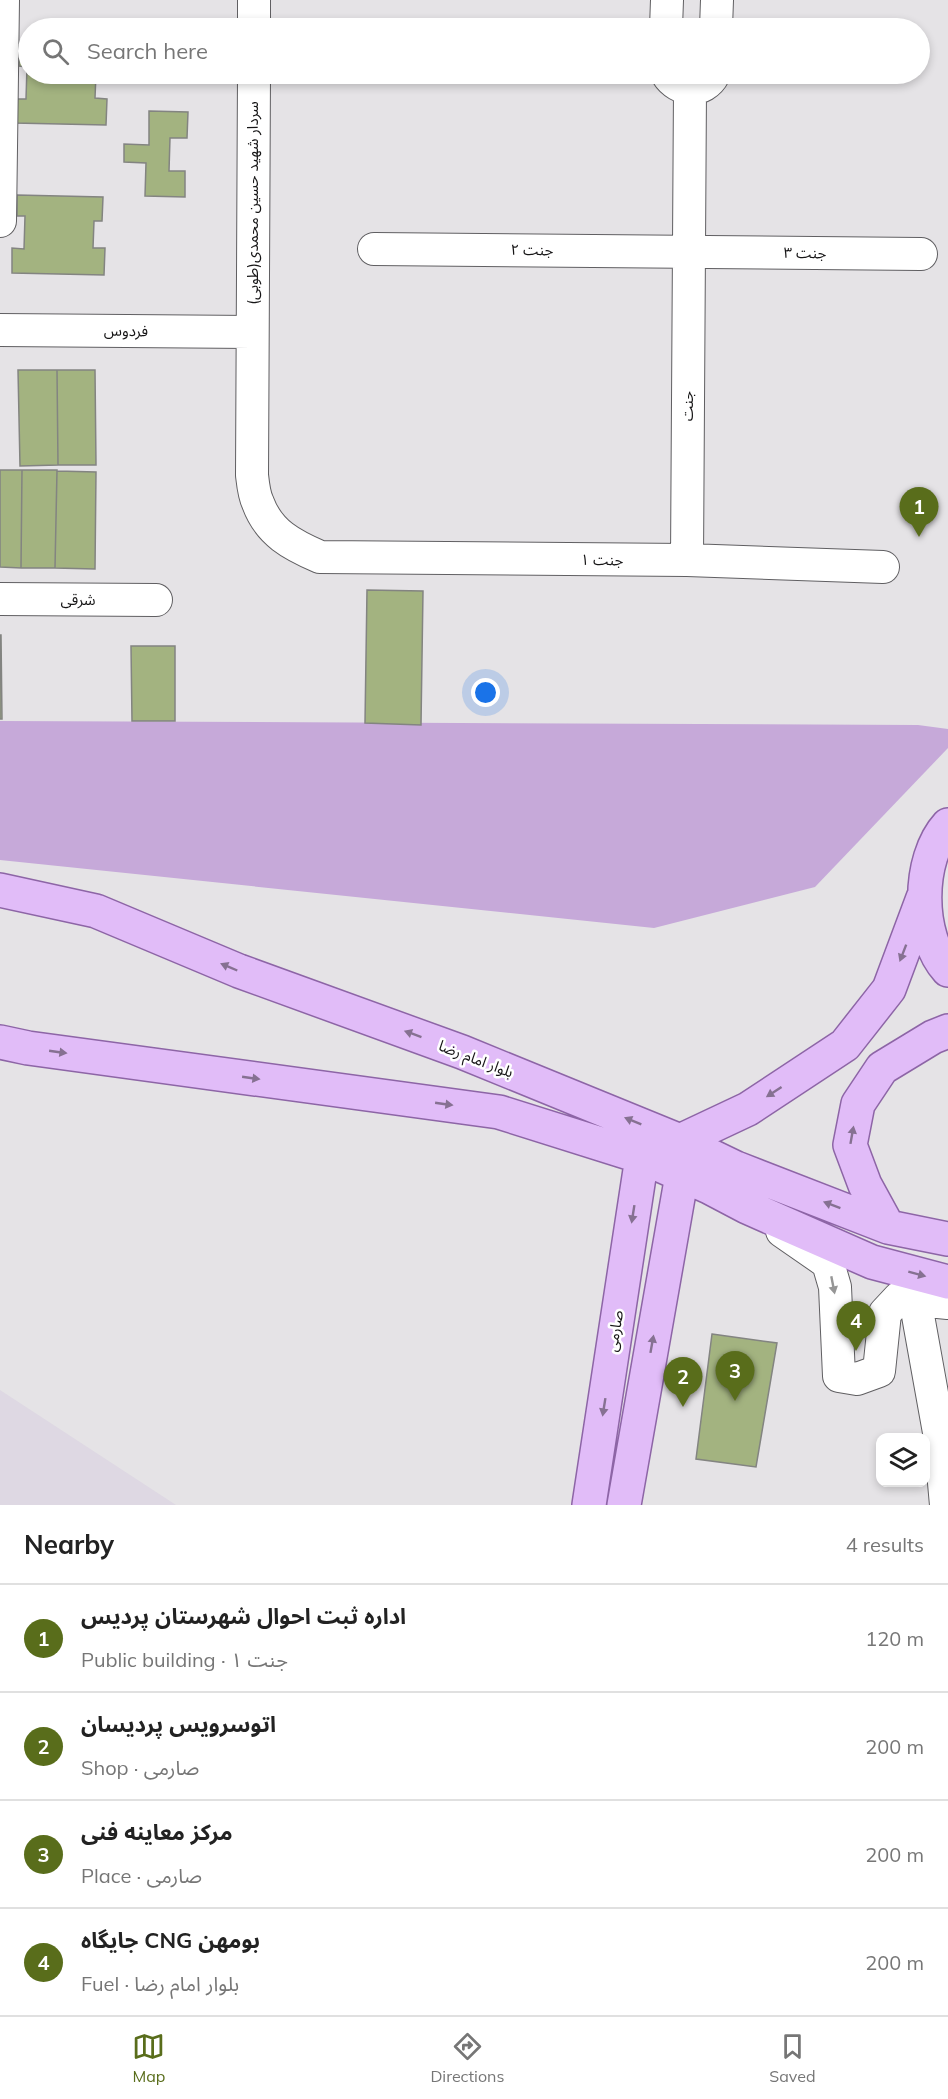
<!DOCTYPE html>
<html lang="en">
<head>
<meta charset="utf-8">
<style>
  :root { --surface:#fff; --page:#f6f6f6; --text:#222; --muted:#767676; --line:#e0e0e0; --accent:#596d1b }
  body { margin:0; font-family:Mulish,"Noto Sans Arabic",sans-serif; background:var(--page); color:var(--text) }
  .controls { position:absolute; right:18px; bottom:18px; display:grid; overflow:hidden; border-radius:12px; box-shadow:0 3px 9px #0003 }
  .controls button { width:54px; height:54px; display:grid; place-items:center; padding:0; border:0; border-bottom:2px solid var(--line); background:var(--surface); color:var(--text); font:30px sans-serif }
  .you { position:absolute; left:486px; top:693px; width:21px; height:21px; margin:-15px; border:4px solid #fff; border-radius:50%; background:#1a73e8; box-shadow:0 0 0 9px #1a73e833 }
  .badge { display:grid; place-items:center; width:39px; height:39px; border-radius:50%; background:var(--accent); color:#fff; font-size:20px; font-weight:700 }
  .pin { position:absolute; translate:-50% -50px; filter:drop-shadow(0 2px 3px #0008) }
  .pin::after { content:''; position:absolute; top:32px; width:21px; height:18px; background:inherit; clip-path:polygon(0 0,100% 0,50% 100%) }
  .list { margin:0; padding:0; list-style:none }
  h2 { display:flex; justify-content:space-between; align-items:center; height:78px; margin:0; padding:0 24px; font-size:26px }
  h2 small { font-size:20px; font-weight:400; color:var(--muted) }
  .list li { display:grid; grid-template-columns:39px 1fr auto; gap:18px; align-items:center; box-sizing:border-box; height:108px; padding:0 24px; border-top:2px solid var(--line) }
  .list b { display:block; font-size:22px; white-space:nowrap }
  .list p { margin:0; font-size:20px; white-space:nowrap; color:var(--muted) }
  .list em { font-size:20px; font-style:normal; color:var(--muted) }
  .icon { flex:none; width:33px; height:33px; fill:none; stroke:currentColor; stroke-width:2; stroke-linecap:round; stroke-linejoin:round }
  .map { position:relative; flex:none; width:948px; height:1505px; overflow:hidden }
  .search { position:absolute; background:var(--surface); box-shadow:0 3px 9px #0003; left:18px; right:18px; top:18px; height:66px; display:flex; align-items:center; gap:15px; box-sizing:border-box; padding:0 21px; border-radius:33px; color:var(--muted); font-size:22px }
  .sheet { height:510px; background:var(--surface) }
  nav { display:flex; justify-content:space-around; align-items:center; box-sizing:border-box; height:84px; border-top:2px solid var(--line); background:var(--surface); font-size:16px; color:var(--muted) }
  nav a { display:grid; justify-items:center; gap:3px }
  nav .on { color:var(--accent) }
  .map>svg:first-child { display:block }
</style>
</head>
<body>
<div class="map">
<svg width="948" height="1505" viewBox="0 0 948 1505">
  <rect width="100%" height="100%" fill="#e5e3e6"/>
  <path fill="#ded8e3" d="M0,1390L176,1505H0Z"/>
  <path fill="#c6a9d9" d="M0,721L918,725L948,729V748L815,887L654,928L0,860Z"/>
  <path fill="#a3b380" stroke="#838481" stroke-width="1.5" d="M19,45L28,46V74H96L95,98L107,99L106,125L14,123V99H26L27,67L19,66Z
    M149,111L188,112L187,138H170L169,171H185V197L145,196L146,163L124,162V144L149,145Z
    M17,195L103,197L102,221H94L93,248H105L104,275L12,273V248L24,249L25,216H17Z
    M18,370H57L58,465L20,466Z
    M57,370H95L96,465H58Z
    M0,470H22L21,568L0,567Z
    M22,470H57L55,568H21Z
    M57,471L96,472L95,569L55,568Z
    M367,590L423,591L421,725L365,723Z
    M0,635H1L2,719H0Z
    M131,646H175V721H132Z
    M712,1334L777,1343L756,1467L696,1459Z"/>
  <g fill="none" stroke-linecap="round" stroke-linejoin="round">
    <g stroke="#605f62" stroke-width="34">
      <path id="minor" d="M254,28V0
        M666,28L667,0
        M716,28L717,0
        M254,74L252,475C253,484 254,495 258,503C269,533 292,545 320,557L687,560L883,567
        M667,74C678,92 704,94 714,74
        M0,221L3,0
        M374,249L921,254
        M0,330L252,332
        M687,560L690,89
        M0,599L156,600
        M782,1231L828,1263L835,1287L839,1376L857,1379L879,1371L885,1313L899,1298L948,1303
        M915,1299L940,1438L946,1505"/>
    </g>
    <g stroke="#8d65a6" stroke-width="36">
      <path id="major" d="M948,825C917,859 917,936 948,970
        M0,890L96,911L239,971L462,1052L680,1141L736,1168L888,1227L948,1239
        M0,1042L28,1048L499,1112L642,1157L709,1187L747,1207L872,1262L948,1282
        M680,1141L748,1109L845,1045L889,989L923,898
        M888,1227L865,1185L850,1145L858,1104L882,1068L933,1037L948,1031
        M589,1505L642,1157
        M624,1505L682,1175"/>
    </g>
    <use href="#minor" stroke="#fff" stroke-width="32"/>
    <use href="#major" stroke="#e1bcf8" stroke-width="33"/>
  </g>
  <defs><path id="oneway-solid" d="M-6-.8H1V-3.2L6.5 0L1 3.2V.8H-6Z" transform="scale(1.5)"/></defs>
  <g fill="#867192">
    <use href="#oneway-solid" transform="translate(903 953) rotate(111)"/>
    <use href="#oneway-solid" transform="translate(229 967) rotate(-157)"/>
    <use href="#oneway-solid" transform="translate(413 1034) rotate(-160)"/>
    <use href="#oneway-solid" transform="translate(58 1052) rotate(8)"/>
    <use href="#oneway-solid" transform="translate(251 1078) rotate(8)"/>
    <use href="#oneway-solid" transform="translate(774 1092) rotate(147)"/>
    <use href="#oneway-solid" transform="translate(444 1104) rotate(8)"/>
    <use href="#oneway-solid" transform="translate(633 1121) rotate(-158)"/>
    <use href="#oneway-solid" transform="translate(852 1135) rotate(-80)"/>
    <use href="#oneway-solid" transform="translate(832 1205) rotate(-159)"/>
    <use href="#oneway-solid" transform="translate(633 1214) rotate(99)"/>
    <use href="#oneway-solid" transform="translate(917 1274) rotate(15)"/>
    <use href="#oneway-solid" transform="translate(652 1344) rotate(-80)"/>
    <use href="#oneway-solid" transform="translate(604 1407) rotate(99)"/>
  </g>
  <use fill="#969696" href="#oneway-solid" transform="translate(833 1285) rotate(79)"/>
  <g text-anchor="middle" stroke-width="5" stroke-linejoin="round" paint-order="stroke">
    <g font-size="15" fill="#161516" stroke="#fff">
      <text transform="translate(253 203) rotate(-90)" y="5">سردار شهید حسین محمدی(طوبی)</text>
      <text transform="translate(532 250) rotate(1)" y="5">جنت ۲</text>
      <text transform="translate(805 253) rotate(1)" y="5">جنت ۳</text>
      <text transform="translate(126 331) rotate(1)" y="5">فردوس</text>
      <text transform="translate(688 406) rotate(-90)" y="5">جنت</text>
      <text transform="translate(602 560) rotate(1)" y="5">جنت ۱</text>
      <text x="78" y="605">شرقی</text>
      <text transform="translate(476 1059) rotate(21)" y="5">بلوار امام رضا</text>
      <text transform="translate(615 1331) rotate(-81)" y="5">صارمی</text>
    </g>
  </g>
</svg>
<div class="controls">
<button><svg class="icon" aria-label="layers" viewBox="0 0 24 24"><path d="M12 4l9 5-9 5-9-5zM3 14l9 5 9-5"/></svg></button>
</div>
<div class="you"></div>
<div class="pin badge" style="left:919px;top:537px">1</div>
<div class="pin badge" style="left:683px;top:1407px">2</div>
<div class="pin badge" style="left:735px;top:1401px">3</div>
<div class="pin badge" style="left:856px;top:1351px">4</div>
<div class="search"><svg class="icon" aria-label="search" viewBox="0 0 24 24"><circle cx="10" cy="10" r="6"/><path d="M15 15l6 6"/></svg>Search here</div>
</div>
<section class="sheet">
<h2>Nearby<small>4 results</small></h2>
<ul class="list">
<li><span class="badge">1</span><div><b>اداره ثبت احوال شهرستان پردیس</b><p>Public building · جنت ۱</p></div><em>120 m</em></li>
<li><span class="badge">2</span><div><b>اتوسرویس پردیسان</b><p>Shop · صارمی</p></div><em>200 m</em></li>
<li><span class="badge">3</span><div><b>مرکز معاینه فنی</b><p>Place · صارمی</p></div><em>200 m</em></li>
<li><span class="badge">4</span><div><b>جایگاه CNG بومهن</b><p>Fuel · بلوار امام رضا</p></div><em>200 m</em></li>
</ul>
</section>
<nav>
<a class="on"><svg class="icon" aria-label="map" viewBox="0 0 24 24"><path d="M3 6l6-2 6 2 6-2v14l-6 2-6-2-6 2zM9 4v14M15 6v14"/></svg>Map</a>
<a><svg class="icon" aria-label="directions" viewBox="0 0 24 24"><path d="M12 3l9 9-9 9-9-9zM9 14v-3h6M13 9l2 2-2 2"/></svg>Directions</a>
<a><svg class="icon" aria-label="saved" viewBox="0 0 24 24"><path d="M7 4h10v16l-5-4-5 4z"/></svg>Saved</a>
</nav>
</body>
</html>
